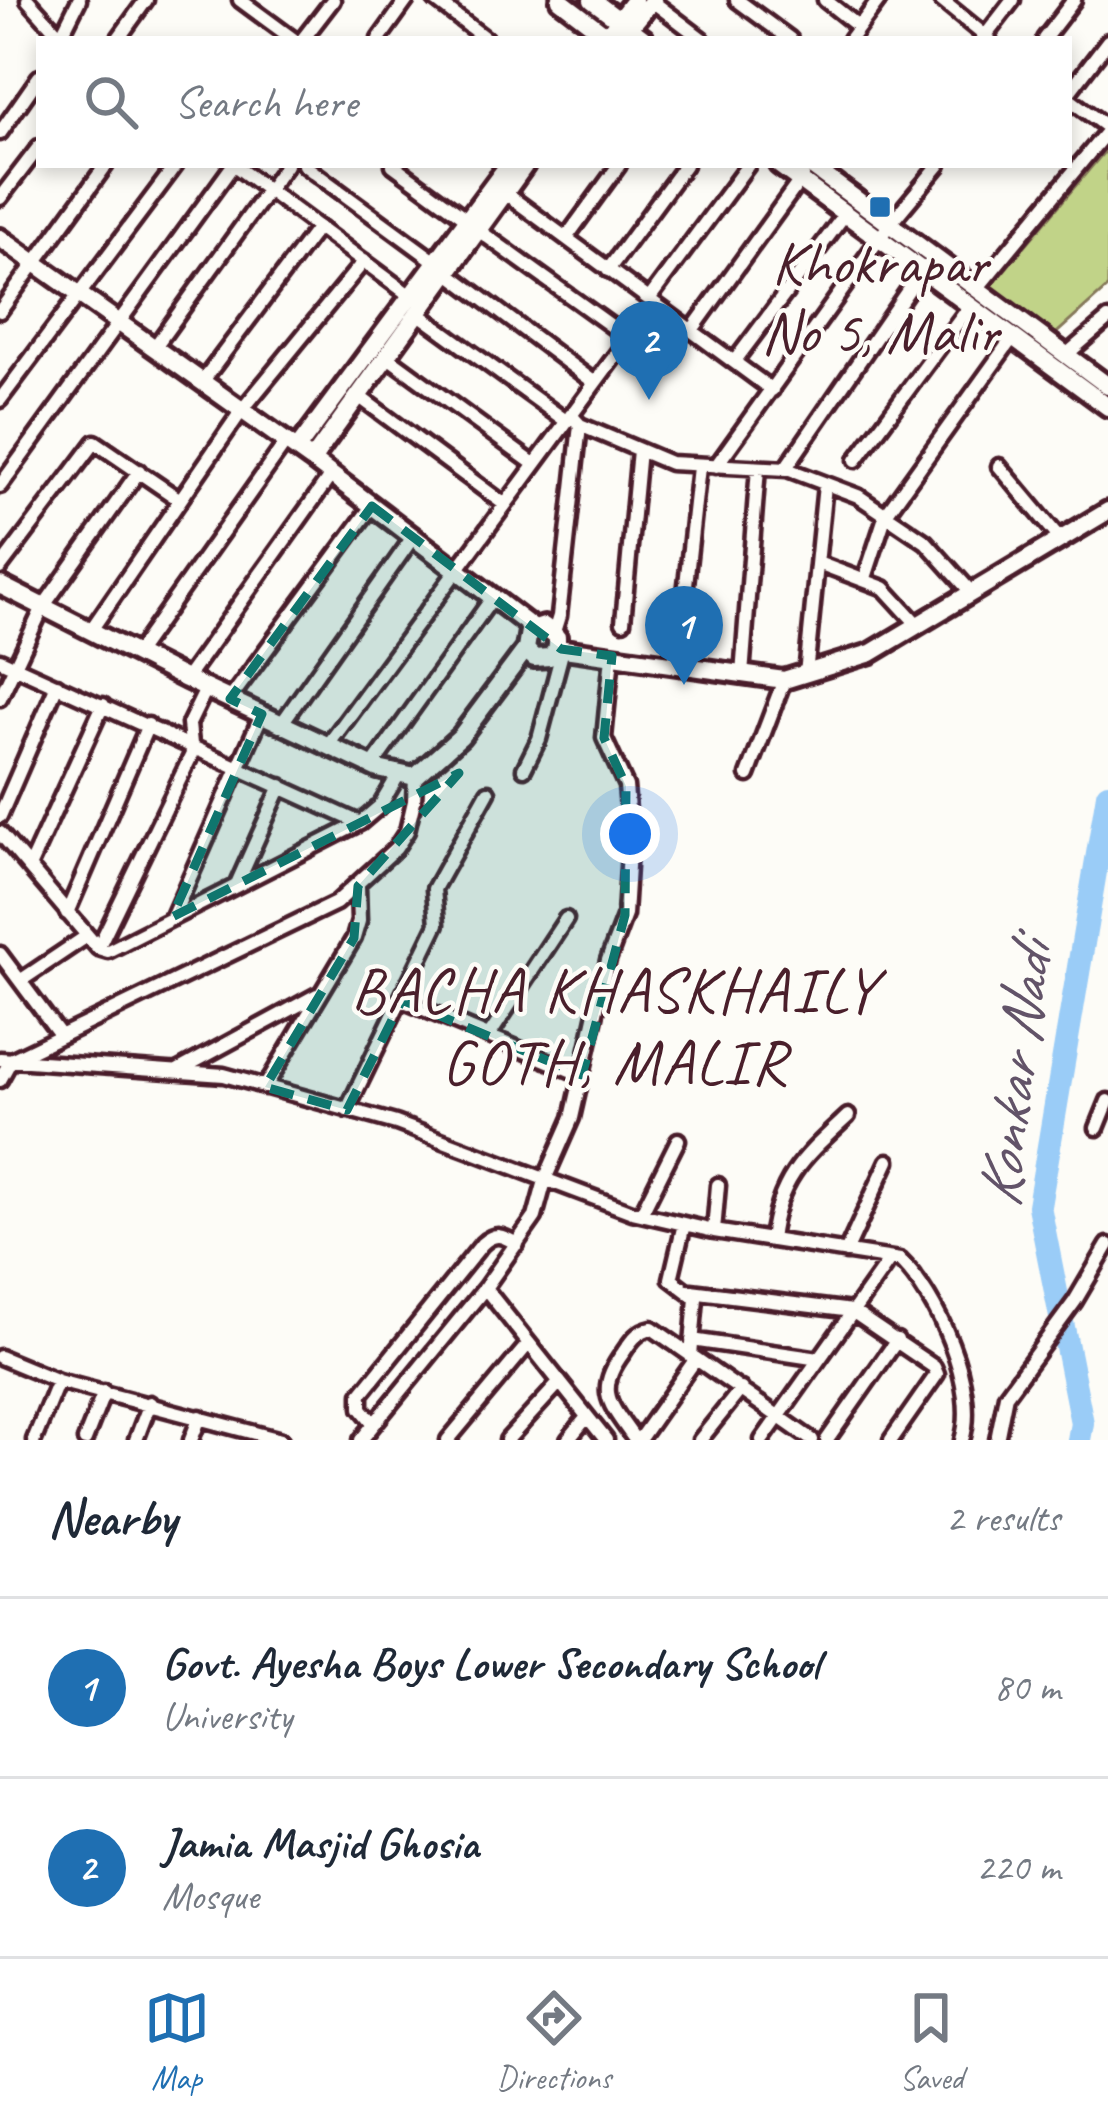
<!DOCTYPE html>
<html lang="en">
<head>
<meta charset="utf-8">
<style>
  :root { --surface:#fff; --page:#f2f2f3; --text:#1f2937; --muted:#747a83; --line:#e0e1e3; --accent:#1f6fb2 }
  body { margin:0; font-family:Caveat,sans-serif; background:var(--page); color:var(--text) }
  .you { position:absolute; left:630px; top:834px; width:42px; height:42px; margin:-30px; border:9px solid #fff; border-radius:50%; background:#1a73e8; box-shadow:0 0 0 18px #1a73e833 }
  .badge { display:grid; place-items:center; width:78px; height:78px; border-radius:50%; background:var(--accent); color:#fff; font-size:39px; font-weight:700 }
  .pin { position:absolute; translate:-50% -99px; filter:drop-shadow(0 3px 6px #0008) }
  .pin::after { content:''; position:absolute; top:63px; width:42px; height:36px; background:inherit; clip-path:polygon(0 0,100% 0,50% 100%) }
  .list { margin:0; padding:0; list-style:none }
  h2 { display:flex; justify-content:space-between; align-items:center; height:156px; margin:0; padding:0 48px; font-size:51px }
  h2 small { font-size:39px; font-weight:400; color:var(--muted) }
  .list li { display:grid; grid-template-columns:78px 1fr auto; gap:36px; align-items:center; box-sizing:border-box; height:180px; padding:0 48px; border-top:3px solid var(--line) }
  .list b { display:block; font-size:45px; white-space:nowrap }
  .list p { margin:0; font-size:39px; white-space:nowrap; color:var(--muted) }
  .list em { font-size:39px; font-style:normal; color:var(--muted) }
  .icon { flex:none; width:66px; height:66px; fill:none; stroke:currentColor; stroke-width:2; stroke-linecap:round; stroke-linejoin:round }
  .map { position:relative; flex:none; width:1108px; height:1440px; overflow:hidden }
  .search { position:absolute; background:var(--surface); box-shadow:0 6px 18px #0003; left:36px; right:36px; top:36px; height:132px; display:flex; align-items:center; gap:30px; box-sizing:border-box; padding:0 42px; border-radius:0px; color:var(--muted); font-size:45px }
  .sheet { height:516px; background:var(--surface) }
  nav { display:flex; justify-content:space-around; align-items:center; box-sizing:border-box; height:168px; border-top:3px solid var(--line); background:var(--surface); font-size:33px; color:var(--muted) }
  nav a { display:grid; justify-items:center; gap:6px }
  nav .on { color:var(--accent) }
  .map>svg:first-child { display:block }
</style>
</head>
<body>
<div class="map">
<svg width="1108" height="1440" viewBox="0 0 1108 1440">
  <rect width="100%" height="100%" fill="#fdfcf7"/>
  <filter id="ink" filterUnits="userSpaceOnUse"><feTurbulence type="fractalNoise" baseFrequency=".00833" numOctaves="2"/><feDisplacementMap in="SourceGraphic" scale="24" xChannelSelector="R" yChannelSelector="G"/><feConvolveMatrix kernelMatrix="1 2 1 2 8 2 1 2 1" color-interpolation-filters="sRGB"/></filter>
  <g filter="url(#ink)">
    <path fill="#c1d388" stroke="#86795a" stroke-width="3" d="M1104,152L1108,155V287L1051,338L986,292Z"/>
    <g fill="none" stroke-linecap="round" stroke-linejoin="round">
      <path stroke="#9accf7" stroke-width="24" d="M1079,1440L1082,1423L1039,1206L1108,794"/>
      <g stroke="#4a1f2b" stroke-width="21">
        <path id="street" d="M28,0L63,39
          M240,0L293,39
          M435,0L486,39
          M737,0L790,39
          M825,0L859,27
          M941,0L989,39
          M652,1L702,39
          M61,36L79,0
          M118,39L146,0
          M303,39L333,0
          M379,39L407,0
          M850,39L879,0
          M983,39L1013,0
          M1044,39L1074,0
          M1069,92L1108,41
          M1069,99L1108,128
          M0,133L39,77
          M234,165L416,300
          M304,165L436,262
          M393,165L468,220
          M505,193L772,390
          M0,198L39,147
          M478,230L628,338
          M566,238L619,165
          M608,270L685,165
          M447,272L595,383
          M976,290L1108,130
          M649,299L748,165
          M0,311L106,165
          M416,312L566,421
          M692,330L803,176
          M154,348L286,165
          M385,355L534,464
          M1066,355L1108,319
          M734,362L845,214
          M202,382L318,227
          M357,395L504,504
          M0,400L176,165
          M571,415L580,425L670,463L787,469L858,496L926,542L971,592
          M856,460L970,306
          M716,466L889,225L939,165
          M999,466L1061,540
          M785,469L924,267
          M0,486L233,165
          M818,563L884,588L918,625
          M0,568L95,442L180,500
          M865,578L886,514L1013,337
          M623,622L639,450
          M91,630L242,410L364,261
          M554,632L559,616L580,425
          M136,654L286,442
          M0,660L360,823
          M677,666L699,467
          M806,674L825,485
          M742,675L758,468
          M186,679L331,475
          M0,698L43,607L139,471
          M230,699L372,506
          M282,723L413,537
          M328,745L654,303
          M372,766L493,597
          M524,769L539,739L563,649
          M748,775L784,680
          M0,816L57,685
          M0,833L98,948L108,951L360,823L380,806L399,774
          M29,867L103,705
          M237,884L281,786
          M67,913L148,725
          M173,916L262,714
          M98,948L192,754L189,724L206,689
          M0,954L61,1036
          M20,981L87,936
          M402,1000L582,1075
          M489,1036L566,919
          M0,1059L224,1075L396,1123L632,1212L714,1231L900,1260C937,1296 979,1388 962,1440
          M177,1071L317,995
          M0,1080L11,1060L336,903L396,848L407,831L414,801L415,777
          M265,1087L354,938L359,921L358,886
          M347,1110L437,924L434,889L488,792
          M1097,1128L1108,1101
          M641,1214L678,1140
          M684,1224L671,1279L696,1298L691,1356
          M714,1231L718,1185
          M771,1240C778,1178 805,1156 848,1116
          M846,1252L888,1161
          M485,1288L606,1440
          M691,1291L852,1311L934,1367L937,1374L891,1440
          M692,1340L819,1359
          M0,1357L58,1381L281,1440
          M374,1424L361,1408V1394L482,1244C495,1232 502,1235 517,1244
          M34,1440L58,1381
          M85,1440L104,1392
          M136,1440L150,1403
          M191,1440L200,1417
          M361,1440L485,1288L535,1217L546,1177L572,1118L608,960L625,915L630,834L626,786L604,738L612,656
          M448,1440L529,1343
          M507,1440L560,1382
          M568,1440L587,1417
          M635,1440C611,1405 594,1392 623,1353C631,1341 637,1331 652,1328L812,1440
          M639,1440L695,1360
          M700,1440L741,1389
          M762,1440L890,1259
          M827,1440L897,1340
          M997,1440L1006,1395L1075,1301L1108,1245"/>
      </g>
      <g stroke="#4a1f2b" stroke-width="26">
        <path id="secondary" d="M560,0L611,39
          M592,0L644,39
          M612,29L634,0
          M623,36L653,0
          M779,165L1108,407
          M810,165L1108,386
          M0,238L312,460L533,628
          M297,449L508,165
          M312,460L525,165
          M0,585L186,679L378,769L415,777L461,736L526,649L529,631L544,626L557,637V648L550,657L534,658L526,649
          M557,648L784,680L871,653L1108,511"/>
      </g>
      <use href="#street" stroke="#fdfcf7" stroke-width="12"/>
      <use href="#secondary" stroke="#fdfcf7" stroke-width="16"/>
    </g>
  </g>
  <path fill="#0f766e" fill-opacity="0.2" stroke="#0f766e" stroke-width="9" stroke-dasharray="24 15" stroke-linejoin="round" d="M372,506L561,649L612,656L604,738L626,786L625,915L582,1075L402,1000L347,1110L265,1087L354,938L358,886L459,773L172,917L262,714L230,699Z"/>
  <rect fill="#1f6fb2" stroke="#fdfcf7" stroke-width="4.5" x="868" y="195" width="24" height="24" rx="6"/>
  <g text-anchor="middle" stroke-width="9" stroke-linejoin="round" paint-order="stroke">
    <g font-size="60" fill="#4a1f2b" stroke="#fdfcf7">
      <text x="880" y="283">Khokrapar<tspan x="880" dy="69">No 5, Malir</tspan></text>
    </g>
    <g font-size="63" letter-spacing="3" fill="#4a1f2b" stroke="#fdfcf7">
      <text x="615" y="1011">BACHA KHASKHAILY<tspan x="615" dy="72">GOTH, MALIR</tspan></text>
    </g>
    <g font-size="63" font-style="italic" fill="#625368" stroke="#fdfcf7">
      <text transform="translate(1013 1075) rotate(-83)" y="22">Konkar Nadi</text>
    </g>
  </g>
</svg>
<div class="you"></div>
<div class="pin badge" style="left:684px;top:685px">1</div>
<div class="pin badge" style="left:649px;top:400px">2</div>
<div class="search"><svg class="icon" aria-label="search" viewBox="0 0 24 24"><circle cx="10" cy="10" r="6"/><path d="M15 15l6 6"/></svg>Search here</div>
</div>
<section class="sheet">
<h2>Nearby<small>2 results</small></h2>
<ul class="list">
<li><span class="badge">1</span><div><b>Govt. Ayesha Boys Lower Secondary School</b><p>University</p></div><em>80 m</em></li>
<li><span class="badge">2</span><div><b>Jamia Masjid Ghosia</b><p>Mosque</p></div><em>220 m</em></li>
</ul>
</section>
<nav>
<a class="on"><svg class="icon" aria-label="map" viewBox="0 0 24 24"><path d="M3 6l6-2 6 2 6-2v14l-6 2-6-2-6 2zM9 4v14M15 6v14"/></svg>Map</a>
<a><svg class="icon" aria-label="directions" viewBox="0 0 24 24"><path d="M12 3l9 9-9 9-9-9zM9 14v-3h6M13 9l2 2-2 2"/></svg>Directions</a>
<a><svg class="icon" aria-label="saved" viewBox="0 0 24 24"><path d="M7 4h10v16l-5-4-5 4z"/></svg>Saved</a>
</nav>
</body>
</html>
